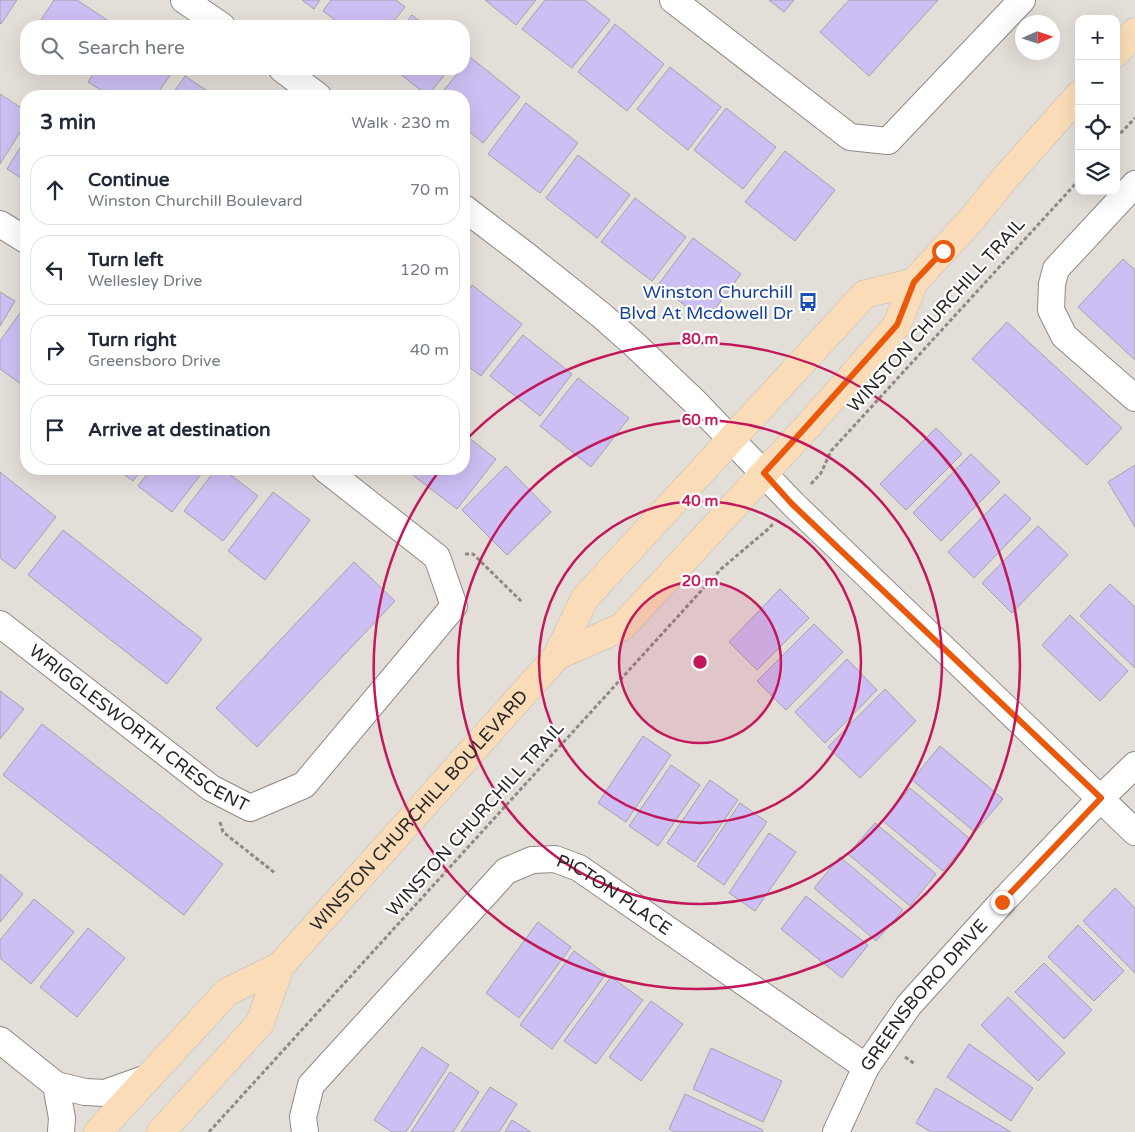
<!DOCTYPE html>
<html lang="en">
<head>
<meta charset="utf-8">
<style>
  :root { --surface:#fff; --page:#f6f6f7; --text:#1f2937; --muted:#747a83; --line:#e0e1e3 }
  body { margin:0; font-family:"Varela Round",sans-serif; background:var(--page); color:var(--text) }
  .controls { position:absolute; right:15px; top:15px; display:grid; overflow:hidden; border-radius:10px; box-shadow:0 5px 20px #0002 }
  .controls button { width:45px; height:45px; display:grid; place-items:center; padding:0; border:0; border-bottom:1px solid var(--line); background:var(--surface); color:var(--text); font:25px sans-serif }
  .compass { position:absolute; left:1015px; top:15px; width:45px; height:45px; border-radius:50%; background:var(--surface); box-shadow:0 5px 20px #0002; rotate:87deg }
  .stop { position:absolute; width:15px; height:15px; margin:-11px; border:4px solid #ea580c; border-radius:50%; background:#fff }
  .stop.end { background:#ea580c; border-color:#fff; box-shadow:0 1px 5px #0008 }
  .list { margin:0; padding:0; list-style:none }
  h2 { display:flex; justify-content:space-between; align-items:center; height:65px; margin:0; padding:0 20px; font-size:21px }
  h2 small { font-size:16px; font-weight:400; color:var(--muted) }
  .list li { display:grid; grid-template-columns:32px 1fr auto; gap:15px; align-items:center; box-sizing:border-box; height:70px; margin:0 10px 10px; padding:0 10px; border:1px solid var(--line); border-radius:20px }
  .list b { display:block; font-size:19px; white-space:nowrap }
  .list p { margin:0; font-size:16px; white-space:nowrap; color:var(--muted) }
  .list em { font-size:16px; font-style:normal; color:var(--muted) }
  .icon { flex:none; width:28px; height:28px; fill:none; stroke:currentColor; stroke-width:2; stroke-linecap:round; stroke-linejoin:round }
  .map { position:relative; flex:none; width:1135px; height:1132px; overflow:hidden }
  .search { position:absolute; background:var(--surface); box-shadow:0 5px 20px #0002; left:20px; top:20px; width:450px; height:55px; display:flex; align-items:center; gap:12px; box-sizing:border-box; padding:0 18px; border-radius:20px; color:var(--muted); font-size:19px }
  .panel { position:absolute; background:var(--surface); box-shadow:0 5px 20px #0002; left:20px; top:90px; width:450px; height:385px; border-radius:20px }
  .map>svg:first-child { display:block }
</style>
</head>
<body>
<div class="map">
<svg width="1135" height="1132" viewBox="0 0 1135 1132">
  <rect width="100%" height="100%" fill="#e4ded8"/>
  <path fill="#cdbff3" stroke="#a4a2a9" d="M0,0H17L1,24L0,23Z
    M54,0H77L113,24L112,26H37Z
    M302,0H320L314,9Z
    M331,0H396L405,7L390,26H343L323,11Z
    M485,0H536L516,25Z
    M545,0H585L610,20L572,68L522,29Z
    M769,0H794L784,12Z
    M849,0H938L869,76L820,32Z
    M412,15L426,26H403Z
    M615,24L664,64L627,111L578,72Z
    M470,57L520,97L483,143L464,127V96H439L461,69H464V65Z
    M670,67L721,107L688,150L637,109Z
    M96,69H174L156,96H110L88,82Z
    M394,69H449L428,96Z
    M185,76L215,96H171Z
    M0,94L26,111V123L0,164Z
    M526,103L578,143L540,193L488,154Z
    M726,108L776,147L743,189L694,150Z
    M26,138V181L7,169Z
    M785,151L835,190L795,241L745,202Z
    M578,155L630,195L597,238L546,198Z
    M635,198L686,237L652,281L601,242Z
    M693,238L741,274L706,321L658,285Z
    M1123,259L1135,270V360L1078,307Z
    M472,285L522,324L481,376L464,363V296Z
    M0,292L15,301L0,326Z
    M25,306L26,307V376L21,384L0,369V341Z
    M1007,322L1122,428L1087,465L972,359Z
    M523,335L572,374L540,416L490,376Z
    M578,378L629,418L591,467L540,426Z
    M936,428L962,454L906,510L880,484Z
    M464,434L496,459L457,509L406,470L464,469Z
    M971,454L1000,482L941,541L913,513Z
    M1135,465V527L1108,482Z
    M506,466L551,512L507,555L462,510Z
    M117,469H142L133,481Z
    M151,469H205L172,512L138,486Z
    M216,469H223L258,496L223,541L184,511Z
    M0,472L56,517L15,569L0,558Z
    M273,492L310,520L265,580L228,551Z
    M1005,494L1031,519L974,578L948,552Z
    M1038,526L1068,555L1012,613L982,583Z
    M63,530L202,639L167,684L28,575Z
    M354,562L395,601L257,747L216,708Z
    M1110,584L1135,607V668L1080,616Z
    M780,589L809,618L757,670L729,642Z
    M1070,615L1128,671L1100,701L1042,645Z
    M814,624L843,652L786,710L757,681Z
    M847,659L877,690L825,743L795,712Z
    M885,689L916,721L860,778L828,747Z
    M0,691L24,709L0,739Z
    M42,724L223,864L184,915L3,775Z
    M643,736L671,755L626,822L598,803Z
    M940,746L1003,799L975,832L912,780Z
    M671,765L700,785L658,846L629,826Z
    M710,780L738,800L695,862L667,843Z
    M910,788L970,839L943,871L883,821Z
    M740,803L767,822L724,885L697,866Z
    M875,823L936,874L910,906L848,854Z
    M769,833L796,852L755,911L729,893Z
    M840,857L903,910L876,941L814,888Z
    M0,874L23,894L0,922Z
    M1115,888L1135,908V973L1083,921Z
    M806,896L868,945L842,978L781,929Z
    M34,899L74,932L31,984L0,958V940Z
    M538,922L571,947L519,1018L486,993Z
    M1078,925L1124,971L1094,1001L1048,957Z
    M88,928L125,958L77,1017L40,987Z
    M574,951L606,974L552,1049L520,1025Z
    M1044,963L1092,1010L1064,1039L1015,992Z
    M611,977L643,1000L596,1064L564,1041Z
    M1008,997L1065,1053L1038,1081L981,1025Z
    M651,1001L683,1024L641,1081L609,1057Z
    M969,1044L1033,1088L1011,1121L947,1077Z
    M422,1047L449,1065L406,1132H392L374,1120Z
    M711,1048L782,1081L763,1122L693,1089Z
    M450,1072L479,1092L453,1132H411Z
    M490,1087L517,1104L499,1132H461Z
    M936,1088L1011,1132H931L916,1123Z
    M685,1094L763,1130L762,1132H675L669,1129Z
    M512,1120L531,1132H505Z"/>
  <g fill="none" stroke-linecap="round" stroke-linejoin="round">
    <g stroke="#8e8983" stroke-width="28">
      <g id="minor">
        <path d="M184,0L222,26"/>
        <path d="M673,0L850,137L888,141L1022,0"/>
        <path d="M282,69L318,96"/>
        <path d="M1135,184L1056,269L1052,284L1051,310L1064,336L1135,398"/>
        <path d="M464,208L527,256L601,315L635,345L695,402L793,504L1135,832"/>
        <path d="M0,224L26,240"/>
        <path id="s1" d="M0,624L211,788L250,808L304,785L454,606L437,557L325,469"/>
        <path d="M0,1040L56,1085L85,1092L105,1093L147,1078"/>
        <path d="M56,1085L62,1118L61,1132"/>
        <path id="s2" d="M305,1132L303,1117L311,1085L506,871L532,860L555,859L579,868L866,1067"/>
        <path id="s3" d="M836,1132L866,1067L909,1005L1002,902L1101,798L1135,765"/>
      </g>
    </g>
    <g stroke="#bebebd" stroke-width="29">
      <g id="major">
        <path d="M1116,53L1135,32"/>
        <path d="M557,656L622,627L807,427L897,325L914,282L973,218L1005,178L1079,95"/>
        <path id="s4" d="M98,1132L227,992L280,966L557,656L585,598L865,294L914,282"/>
        <path d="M161,1132L260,1023L280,966"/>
      </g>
    </g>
    <path stroke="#8d8985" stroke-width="3" stroke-dasharray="4 2.5" stroke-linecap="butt" d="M1116,138L1135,118
      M811,484L821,473L831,451L1079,180
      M465,554H473L523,603
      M220,822L223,832L275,873
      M905,1057L915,1064
      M209,1132L721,569L767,530L774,523"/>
    <use href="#minor" stroke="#fff" stroke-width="26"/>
    <use href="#major" stroke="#faddb8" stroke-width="28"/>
  </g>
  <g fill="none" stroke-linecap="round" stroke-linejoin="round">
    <path stroke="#ea580c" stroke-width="6" d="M943,251L914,282L897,325L806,427L764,473L792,504L1101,798L1002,902"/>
  </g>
  <circle cx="700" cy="662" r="81" fill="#c2185b" fill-opacity=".12"/>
  <g fill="none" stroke="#c2185b" stroke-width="2.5">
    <circle cx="700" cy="662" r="81"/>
    <circle cx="700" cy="662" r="161"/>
    <circle cx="700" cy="662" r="242"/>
    <path d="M464 442A323 323 0 1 1 440 470"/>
  </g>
  <defs>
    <g id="bus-bare" transform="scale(1.5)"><path d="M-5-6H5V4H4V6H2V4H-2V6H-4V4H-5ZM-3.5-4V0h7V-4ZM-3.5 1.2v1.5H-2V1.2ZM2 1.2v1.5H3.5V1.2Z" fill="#1a4fb4" stroke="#fff" stroke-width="2.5" paint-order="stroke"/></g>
  </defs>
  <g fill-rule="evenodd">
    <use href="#bus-bare" x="808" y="302"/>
  </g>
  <g text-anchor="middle" stroke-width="4.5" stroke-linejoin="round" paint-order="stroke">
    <g font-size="18" fill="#164399" stroke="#fff" text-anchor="end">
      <text x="793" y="298">Winston Churchill<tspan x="793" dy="21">Blvd At Mcdowell Dr</tspan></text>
    </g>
    <g font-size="18" fill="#282624" stroke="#fff">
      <text transform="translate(936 315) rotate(-48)" y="6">WINSTON CHURCHILL TRAIL</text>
      <text dy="6" stroke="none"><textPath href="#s1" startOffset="174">WRIGGLESWORTH CRESCENT</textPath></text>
      <text dy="6" stroke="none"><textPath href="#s4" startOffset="458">WINSTON CHURCHILL BOULEVARD</textPath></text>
      <text transform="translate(475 819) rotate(-48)" y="6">WINSTON CHURCHILL TRAIL</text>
      <text dy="6" stroke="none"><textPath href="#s2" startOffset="458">PICTON PLACE</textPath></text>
      <text dy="6" stroke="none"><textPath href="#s3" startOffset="164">GREENSBORO DRIVE</textPath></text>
    </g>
  </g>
  <circle cx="700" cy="662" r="8" fill="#c2185b" stroke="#fff" stroke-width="2.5"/>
  <g font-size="15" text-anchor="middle" font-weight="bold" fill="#c2185b" stroke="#fff" stroke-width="4.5" stroke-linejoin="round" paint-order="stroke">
    <text x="700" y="344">80 m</text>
    <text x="700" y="425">60 m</text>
    <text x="700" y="506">40 m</text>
    <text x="700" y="586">20 m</text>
  </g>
</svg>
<div class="controls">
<button>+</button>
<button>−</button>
<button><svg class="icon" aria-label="locate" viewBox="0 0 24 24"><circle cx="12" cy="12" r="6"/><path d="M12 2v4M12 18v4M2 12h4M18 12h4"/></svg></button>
<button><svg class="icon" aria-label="layers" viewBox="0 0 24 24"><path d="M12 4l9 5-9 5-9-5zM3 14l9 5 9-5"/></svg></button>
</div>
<svg class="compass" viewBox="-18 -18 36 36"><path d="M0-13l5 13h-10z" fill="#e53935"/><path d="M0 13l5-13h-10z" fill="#747a83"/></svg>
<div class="stop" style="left:943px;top:251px"></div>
<div class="stop end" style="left:1002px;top:902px"></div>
<div class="search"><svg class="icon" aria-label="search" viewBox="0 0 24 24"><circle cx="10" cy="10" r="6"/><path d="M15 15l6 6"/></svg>Search here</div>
<section class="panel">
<h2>3 min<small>Walk · 230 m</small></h2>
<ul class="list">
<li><svg class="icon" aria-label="ahead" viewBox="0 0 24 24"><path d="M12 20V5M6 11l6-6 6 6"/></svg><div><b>Continue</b><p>Winston Churchill Boulevard</p></div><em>70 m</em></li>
<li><svg class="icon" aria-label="left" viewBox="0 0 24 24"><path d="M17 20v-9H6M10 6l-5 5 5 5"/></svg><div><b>Turn left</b><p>Wellesley Drive</p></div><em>120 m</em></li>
<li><svg class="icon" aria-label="right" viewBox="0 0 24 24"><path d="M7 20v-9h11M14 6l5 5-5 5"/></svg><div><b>Turn right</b><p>Greensboro Drive</p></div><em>40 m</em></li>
<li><svg class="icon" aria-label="arrive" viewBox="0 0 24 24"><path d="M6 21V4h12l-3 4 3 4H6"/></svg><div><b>Arrive at destination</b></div></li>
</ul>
</section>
</div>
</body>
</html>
